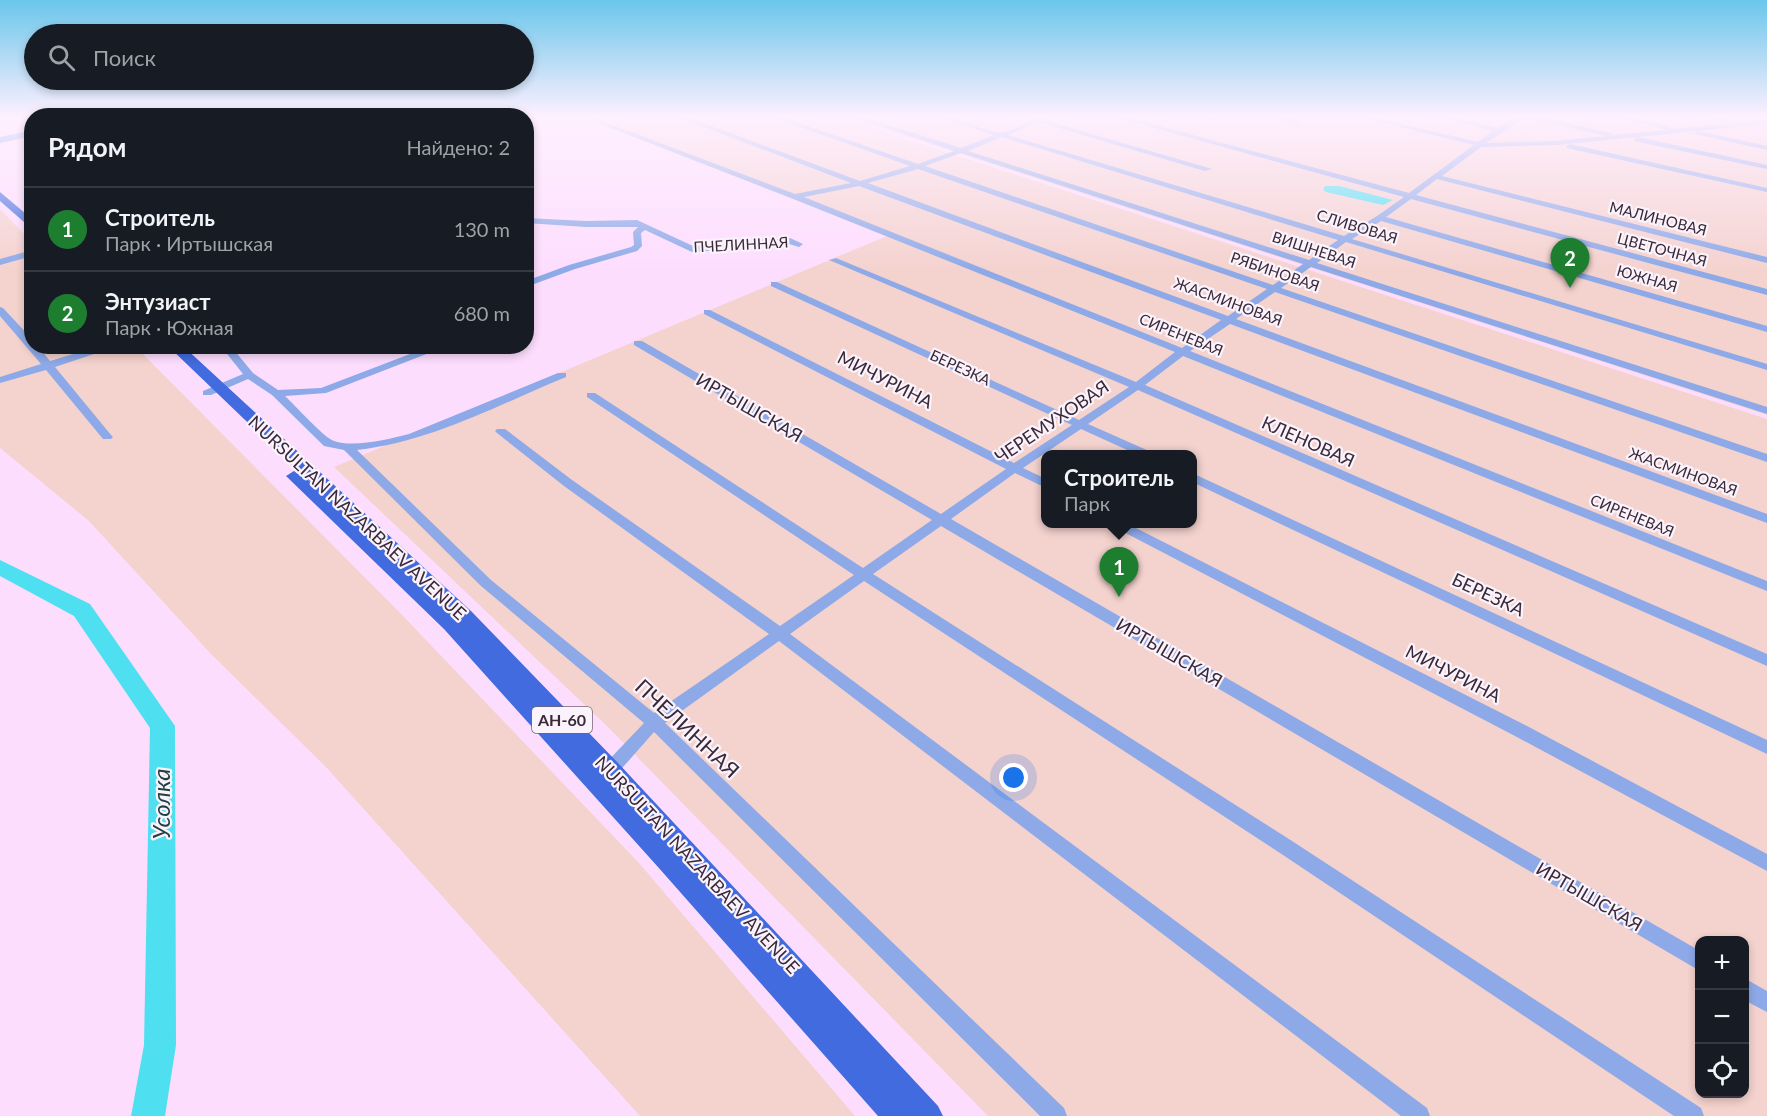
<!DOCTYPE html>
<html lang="ru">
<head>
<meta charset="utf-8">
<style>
  :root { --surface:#171b24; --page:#20242c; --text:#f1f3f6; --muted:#9ea1a6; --line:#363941; --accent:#1e7e2f }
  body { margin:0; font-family:Lato,sans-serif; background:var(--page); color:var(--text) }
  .controls { position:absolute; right:18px; bottom:18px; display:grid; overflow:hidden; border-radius:12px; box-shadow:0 3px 9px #0003 }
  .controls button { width:54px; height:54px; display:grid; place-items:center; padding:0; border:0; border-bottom:2px solid var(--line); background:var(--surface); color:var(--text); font:30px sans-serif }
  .you { position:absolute; left:1014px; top:778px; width:21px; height:21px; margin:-15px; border:4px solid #fff; border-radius:50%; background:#1a73e8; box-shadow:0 0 0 9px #1a73e833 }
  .badge { display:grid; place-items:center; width:39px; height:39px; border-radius:50%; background:var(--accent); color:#fff; font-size:20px; font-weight:700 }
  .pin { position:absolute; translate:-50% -50px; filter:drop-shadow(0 2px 3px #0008) }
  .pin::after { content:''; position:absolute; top:32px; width:21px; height:18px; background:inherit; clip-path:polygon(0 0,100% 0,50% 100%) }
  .popup { position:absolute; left:1041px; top:450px; width:156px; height:78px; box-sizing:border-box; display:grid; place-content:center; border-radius:12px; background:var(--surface); filter:drop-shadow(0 2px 4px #0005); font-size:20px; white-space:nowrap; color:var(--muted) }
  .popup b { font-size:22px; color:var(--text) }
  .popup::after { content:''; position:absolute; left:50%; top:100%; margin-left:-12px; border:12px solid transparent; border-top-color:var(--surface) }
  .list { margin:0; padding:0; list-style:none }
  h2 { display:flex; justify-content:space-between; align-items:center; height:78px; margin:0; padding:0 24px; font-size:26px }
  h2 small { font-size:20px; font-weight:400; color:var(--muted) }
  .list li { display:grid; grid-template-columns:39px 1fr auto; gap:18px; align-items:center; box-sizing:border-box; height:84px; padding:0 24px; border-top:2px solid var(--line) }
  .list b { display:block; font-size:22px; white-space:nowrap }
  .list p { margin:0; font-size:20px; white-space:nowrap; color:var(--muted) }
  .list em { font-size:20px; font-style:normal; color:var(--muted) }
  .icon { flex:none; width:33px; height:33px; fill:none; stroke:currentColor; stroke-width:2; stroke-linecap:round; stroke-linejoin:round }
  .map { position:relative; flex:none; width:1767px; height:1116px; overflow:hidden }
  .search { position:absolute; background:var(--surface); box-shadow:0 3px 9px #0003; left:24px; top:24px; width:510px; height:66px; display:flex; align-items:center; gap:15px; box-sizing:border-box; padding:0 21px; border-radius:33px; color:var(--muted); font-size:22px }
  .panel { position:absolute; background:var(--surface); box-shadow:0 3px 9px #0003; left:24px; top:108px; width:510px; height:246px; border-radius:24px }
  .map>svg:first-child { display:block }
</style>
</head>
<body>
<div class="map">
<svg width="1767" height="1116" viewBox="0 0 1767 1116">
  <rect width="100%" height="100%" fill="#fdddfe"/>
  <path fill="#f4d2ce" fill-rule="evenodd" d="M581,116H835L1767,419V1116H988L608,727L334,467L887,236ZM1046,454H1192V524H1046ZM1700,940H1744V1094H1700Z
    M843,116H1767V415Z
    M0,209L31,241L32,346L136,347L404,617L639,863L855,1116H640L326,767L211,654L89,521L0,448Z"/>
  <path fill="#4ee0f0" d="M1325,186H1339L1393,200L1383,205L1326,192L1323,190Z"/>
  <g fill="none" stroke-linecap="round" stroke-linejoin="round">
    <path fill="#4ee0f0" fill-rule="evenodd" d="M0,560L90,604L175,726L176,1045L165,1116H131L144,1045L150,728L74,616L0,576Z"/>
    <path fill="#8da9e7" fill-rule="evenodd" d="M580,116H589L795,194L851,183L675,116H684L860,181L910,166L769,116H779L918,164L954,151L850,116H860L961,148L994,135L935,116C957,116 976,129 998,132C1013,134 1034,116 1051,116L1044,120L1212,169L1205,171L1038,122L1008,135L1344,236L1377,216L1404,197L1111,116H1122L1409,193L1474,145L1355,116H1367L1478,142L1493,131L1436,116H1448L1498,128L1519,116H1536L1611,133L1612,135L1668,130L1610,116H1623L1669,126L1671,129L1767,120V124L1698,131L1767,146V150L1695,134L1696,131L1638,137L1767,165V169L1634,141L1636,137L1556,145L1481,147L1442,176L1767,257V263L1437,179L1416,195L1767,289V295L1411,199L1386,217L1767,326V332L1381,221L1352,239L1767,364V370L1346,242L1317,263L1767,407V414L1311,267L1281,288L1767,454V462L1275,292L1236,319L1767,514V523L1230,324L1190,351L1767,581V591L1183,356L1145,385L1767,654V666L1138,390L1088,424L1149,451L1151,454H1136L1081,429L1023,468L1046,479V488L1015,473L951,519L1700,951V971L941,526L873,574L1292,841L1701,1108L1704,1116H1674L1280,853L864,581L790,634L1427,1108L1430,1116H1401L779,641L665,723L1064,1108L1067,1116H1040L654,732L616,775L610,777L604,775L602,770L604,765L644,723L481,586L344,450L324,446L272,395L248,379L211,395H203V391L243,374L224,350L225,346H235L234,350L253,373L278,390L321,388L431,346H447L326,393L285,396C295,405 324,438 334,441C354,448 389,439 409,434L558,373H566V377C498,405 430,442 357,450L491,580L654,713L769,634L564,486L497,433L495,431L497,429H505L572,480L780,626L854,575L587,397V393H595L863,568L932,520L634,345V341H642L941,514L1006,469L704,314V310H710L1014,463L1072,425L771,286V282H777L1079,420L1129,387L829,260L836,258L1136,382L1175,352L791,198ZM1526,118L1607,136L1556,141L1486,143ZM1002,137L1338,240L1309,260L968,151ZM961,153L1303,264L1273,285L925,166ZM918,169L1267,289L1228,316L868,183ZM859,186L1221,320L1182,348L804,197Z
      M1197,116H1208L1215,119L1212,121Z
      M1268,116H1279L1301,123L1298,125Z
      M1697,116H1711L1730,121L1727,123Z
      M1570,144L1767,188V192L1567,148L1566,146Z
      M526,218L586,221L637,220L693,246L790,238L803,244L799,247L789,244L692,252L645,230L641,233L642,246L637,251L575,269L526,287V281L569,265L631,247L634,245L633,232L638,227H586L526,223Z
      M32,250V256L0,265V259Z
      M0,307L3,308L32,339V346H38L50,361L100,346H118L55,367L111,435L113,437L111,439H103L46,370L0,383V377L41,364L0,316Z
      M1192,473L1767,740V754L1192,482Z
      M1113,524H1128L1527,726L1767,854V871L1515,736L1114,527Z
      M1744,978L1767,991V1012L1744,1000Z"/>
    <path fill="#6086e3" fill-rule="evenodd" d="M32,130V136L0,143V137Z"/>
    <path fill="#416bde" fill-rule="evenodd" d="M0,192L32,219V229L0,201Z
      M168,346H183L471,611L618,763L938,1106L943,1116H878L658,867L444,629L286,476L294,471L300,472L317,489Z"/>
  </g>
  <linearGradient id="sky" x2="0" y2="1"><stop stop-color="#6ac6eb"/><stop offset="0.43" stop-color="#fef0ff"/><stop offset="1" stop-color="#fef0ff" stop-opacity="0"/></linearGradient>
  <rect width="1767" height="272" fill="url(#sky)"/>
  <g text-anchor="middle" stroke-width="4.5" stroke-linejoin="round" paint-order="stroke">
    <g font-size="15" fill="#392939" stroke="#fbf3fb">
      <text transform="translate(1658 219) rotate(14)" y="5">МАЛИНОВАЯ</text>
      <text transform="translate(1357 227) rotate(17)" y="5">СЛИВОВАЯ</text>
      <text transform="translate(741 245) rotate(-3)" y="5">ПЧЕЛИННАЯ</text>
      <text transform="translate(1314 250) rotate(18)" y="5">ВИШНЕВАЯ</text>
      <text transform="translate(1662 250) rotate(15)" y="5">ЦВЕТОЧНАЯ</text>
      <text transform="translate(1275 272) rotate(19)" y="5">РЯБИНОВАЯ</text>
      <text transform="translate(1647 279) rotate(16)" y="5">ЮЖНАЯ</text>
      <text transform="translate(1228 302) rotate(20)" y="5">ЖАСМИНОВАЯ</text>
      <text transform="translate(1181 335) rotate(22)" y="5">СИРЕНЕВАЯ</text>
      <text transform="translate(960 368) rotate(25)" y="5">БЕРЕЗКА</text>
      <text transform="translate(1683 472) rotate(20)" y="5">ЖАСМИНОВАЯ</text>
      <text transform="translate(1632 516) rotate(22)" y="5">СИРЕНЕВАЯ</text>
    </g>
    <rect fill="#fbf3fb" stroke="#736673" stroke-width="1.5" x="532" y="707" width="60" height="26" rx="4.5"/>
    <g font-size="16" font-weight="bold" fill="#392939">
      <text x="562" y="726">АН-60</text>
    </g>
    <g font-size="18" fill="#392939" stroke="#fbf3fb">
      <text transform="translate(885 380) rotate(27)" y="6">МИЧУРИНА</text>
      <text transform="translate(749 408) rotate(30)" y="6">ИРТЫШСКАЯ</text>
      <text transform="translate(1052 422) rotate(-34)" y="6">ЧЕРЕМУХОВАЯ</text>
      <text transform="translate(1308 442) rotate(24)" y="6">КЛЕНОВАЯ</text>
      <text transform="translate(357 518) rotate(43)" y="6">NURSULTAN NAZARBAEV AVENUE</text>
      <text transform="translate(1488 595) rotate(25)" y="6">БЕРЕЗКА</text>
      <text transform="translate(1169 653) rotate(30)" y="6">ИРТЫШСКАЯ</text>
      <text transform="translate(1453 674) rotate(27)" y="6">МИЧУРИНА</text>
      <text transform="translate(697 865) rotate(47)" y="6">NURSULTAN NAZARBAEV AVENUE</text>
      <text transform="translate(1589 897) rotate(30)" y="6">ИРТЫШСКАЯ</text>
    </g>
    <g font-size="21" fill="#392939" stroke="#fbf3fb">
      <text transform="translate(687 729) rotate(43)" y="7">ПЧЕЛИННАЯ</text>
    </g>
    <g font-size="24" font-style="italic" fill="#203f42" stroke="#fbf3fb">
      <text transform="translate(162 804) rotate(-90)" y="8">Усолка</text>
    </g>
  </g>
</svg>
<div class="controls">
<button>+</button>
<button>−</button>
<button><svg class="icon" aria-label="locate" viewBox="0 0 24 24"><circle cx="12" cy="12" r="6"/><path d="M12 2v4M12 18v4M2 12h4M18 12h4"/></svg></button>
</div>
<div class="you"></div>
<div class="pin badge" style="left:1119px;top:597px">1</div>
<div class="popup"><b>Строитель</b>Парк</div>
<div class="pin badge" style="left:1570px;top:288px">2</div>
<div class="search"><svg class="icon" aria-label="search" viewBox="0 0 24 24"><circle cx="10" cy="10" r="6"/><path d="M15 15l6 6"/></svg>Поиск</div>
<section class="panel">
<h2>Рядом<small>Найдено: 2</small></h2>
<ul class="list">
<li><span class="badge">1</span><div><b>Строитель</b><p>Парк · Иртышская</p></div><em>130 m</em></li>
<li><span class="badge">2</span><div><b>Энтузиаст</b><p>Парк · Южная</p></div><em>680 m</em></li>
</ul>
</section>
</div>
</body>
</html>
